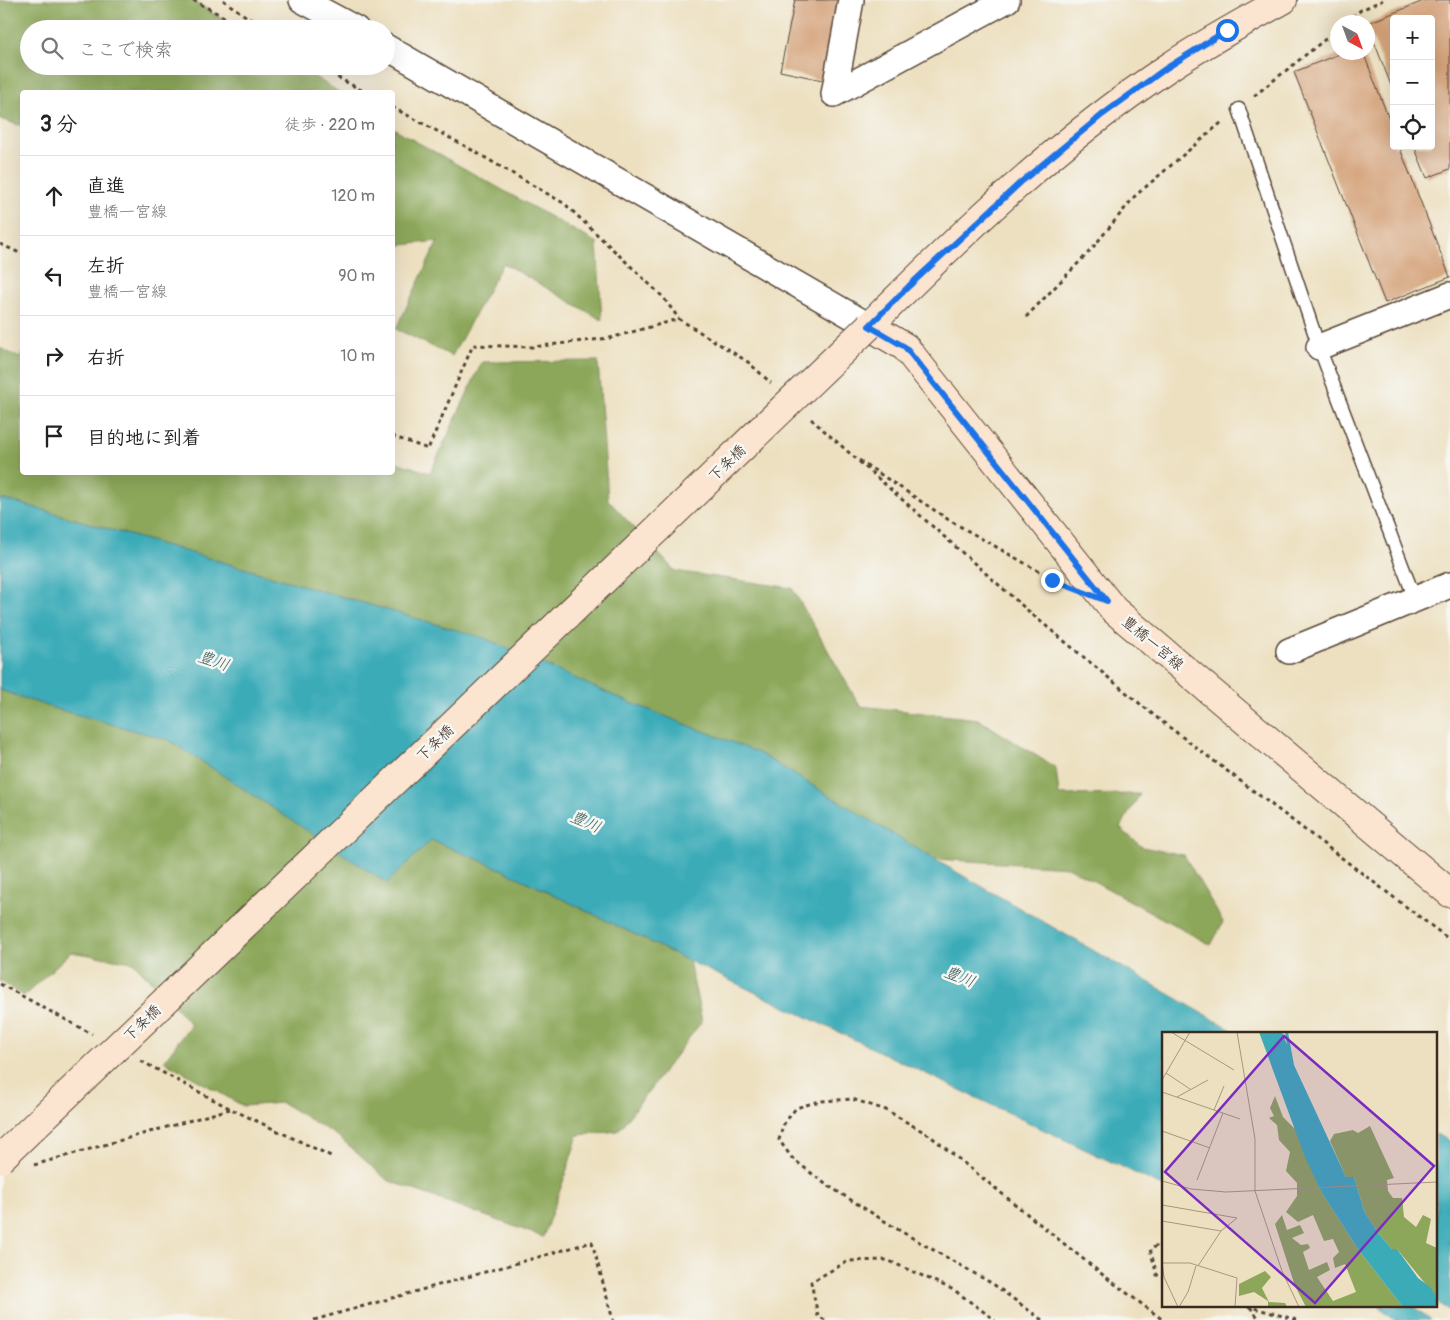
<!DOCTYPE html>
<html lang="ja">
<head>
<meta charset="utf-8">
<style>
  :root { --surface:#fff; --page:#f6f6f6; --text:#222; --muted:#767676; --line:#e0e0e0 }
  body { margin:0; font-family:Pangolin,"Klee One",sans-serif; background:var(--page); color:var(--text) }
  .controls { position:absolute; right:15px; top:15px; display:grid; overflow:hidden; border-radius:5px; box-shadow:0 5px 20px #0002 }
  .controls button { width:45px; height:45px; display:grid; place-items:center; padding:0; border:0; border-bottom:1px solid var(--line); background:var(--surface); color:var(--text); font:25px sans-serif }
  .compass { position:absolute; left:1330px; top:15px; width:45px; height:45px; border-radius:50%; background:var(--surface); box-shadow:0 5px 20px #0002; rotate:139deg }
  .stop { position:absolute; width:15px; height:15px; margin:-11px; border:4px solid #1a73e8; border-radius:50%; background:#fff }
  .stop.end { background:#1a73e8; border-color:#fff; box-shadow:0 1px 5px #0008 }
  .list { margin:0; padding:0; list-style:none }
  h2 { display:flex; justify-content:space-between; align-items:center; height:65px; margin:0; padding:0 20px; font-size:21px }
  h2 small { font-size:16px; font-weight:400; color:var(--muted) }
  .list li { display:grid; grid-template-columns:32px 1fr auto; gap:15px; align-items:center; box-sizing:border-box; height:80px; padding:0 20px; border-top:1px solid var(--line) }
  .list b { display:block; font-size:19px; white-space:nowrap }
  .list p { margin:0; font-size:16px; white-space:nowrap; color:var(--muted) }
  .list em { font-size:16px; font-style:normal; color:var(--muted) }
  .icon { flex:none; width:28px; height:28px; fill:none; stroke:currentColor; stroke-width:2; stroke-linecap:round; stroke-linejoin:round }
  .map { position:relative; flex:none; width:1450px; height:1320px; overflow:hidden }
  .search { position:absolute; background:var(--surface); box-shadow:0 5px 20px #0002; left:20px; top:20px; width:375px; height:55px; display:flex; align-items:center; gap:12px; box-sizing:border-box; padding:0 18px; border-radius:28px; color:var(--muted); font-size:19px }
  .panel { position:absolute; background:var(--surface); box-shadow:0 5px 20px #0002; left:20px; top:90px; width:375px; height:385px; border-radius:5px }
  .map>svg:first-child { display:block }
</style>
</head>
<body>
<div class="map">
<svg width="1450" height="1320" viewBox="0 0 1450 1320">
  <rect width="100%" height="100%" fill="#f6f6f2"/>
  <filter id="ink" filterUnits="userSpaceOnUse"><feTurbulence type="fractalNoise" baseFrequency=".02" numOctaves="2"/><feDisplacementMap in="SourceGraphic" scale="10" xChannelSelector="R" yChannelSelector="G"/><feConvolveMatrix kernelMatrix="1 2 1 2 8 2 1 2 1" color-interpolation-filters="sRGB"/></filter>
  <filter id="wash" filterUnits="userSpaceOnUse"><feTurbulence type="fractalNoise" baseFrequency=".0096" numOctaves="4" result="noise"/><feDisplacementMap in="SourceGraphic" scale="20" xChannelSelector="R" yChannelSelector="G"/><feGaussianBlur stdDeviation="1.12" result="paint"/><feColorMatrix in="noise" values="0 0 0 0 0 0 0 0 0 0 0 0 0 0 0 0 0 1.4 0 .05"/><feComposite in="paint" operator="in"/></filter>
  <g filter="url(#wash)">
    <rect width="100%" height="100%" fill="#ede0c0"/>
    <path fill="#8ca75a" stroke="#64683c" d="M0,0H192L238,29H29V66H297L339,92H22V126L0,119Z
      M392,127L417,142L597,243L602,320L503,263L452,356L396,329L438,241L393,246Z
      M0,348L20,358L22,353V472H392L393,461L430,473L482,362L598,361L608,500L675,571L792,588L860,706L978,719L1056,768L1059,795L1140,794L1120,828L1142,847L1184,855L1223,922L1211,945L1068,867L934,859L757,752L621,699L484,638L23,504L0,499Z
      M0,690L53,708L169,740L387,882L431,840L501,869L689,961L702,1021L618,1131L578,1135L563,1182L543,1237L387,1180L339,1137L282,1103L243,1106L164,1061L191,1024L133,962L71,952L24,996L0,981Z"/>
    <path fill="#3babb8" stroke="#3b6a6b" d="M0,499L22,504L484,638L621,699L757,752L934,859L1239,1034H1164V1187L689,961L501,869L431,840L387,883L169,740L53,708L0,690Z
      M1436,1134L1450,1141V1311L1436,1302Z
      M1378,1306H1413L1431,1320H1396Z"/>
    <g id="blocks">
      <path fill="#d4a178" d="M795,0H843L827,81L780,71Z
        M1426,0H1450V169L1427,178L1414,146H1431V19H1394V93L1368,26V23Z
        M1344,52H1363L1394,132V146H1399L1450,277L1385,303L1294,72Z"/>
    </g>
  </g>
  <g filter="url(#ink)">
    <use href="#blocks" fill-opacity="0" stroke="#564536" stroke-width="1"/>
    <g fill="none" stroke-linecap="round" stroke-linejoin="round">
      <g stroke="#564536" stroke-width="15">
        <path id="service" d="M1239,109L1319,347L1415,599"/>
      </g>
      <g stroke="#564536" stroke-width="28">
        <path id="minor" d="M302,0L356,29
          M851,0L834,94L1007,0
          M386,47L869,326
          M1319,347L1450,295
          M1289,651L1450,585"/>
      </g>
      <g stroke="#564536" stroke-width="30">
        <path id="secondary" d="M1283,0C1243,22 1203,44 1166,69C1057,142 961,234 869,326L905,347L1114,610L1450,893"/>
      </g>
      <path stroke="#564536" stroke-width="3" stroke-dasharray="4 4" stroke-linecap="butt" d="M193,0L246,29
        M223,0L264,29
        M1346,22L1361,10L1383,0
        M316,66L365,92
        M1254,96L1338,29
        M392,107L465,146L565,204L663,297L679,319L748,362L771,383
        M0,244L22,254
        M1026,317L1090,251L1135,196L1222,122
        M811,419L1034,616L1156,717L1450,940
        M392,436L428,449L473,345L532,347L610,338L679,319
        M859,460L949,520L1056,581
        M0,984L92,1034
        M141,1061L231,1109L331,1156
        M34,1165L230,1109
        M1164,1243L1150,1249L1157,1275L1164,1278
        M1247,1306L1297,1320
        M1250,1307L1260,1320
        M314,1320L592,1242L613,1320
        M825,1320L818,1316L811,1282L848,1261L887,1260L954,1290L995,1320
        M1042,1320L993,1284L902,1232L824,1183L792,1158L779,1140L783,1125L796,1108L820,1101L852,1099L886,1110L929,1135L1103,1275L1163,1320"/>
      <use href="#service" stroke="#fff" stroke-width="12"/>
      <use href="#minor" stroke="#fff" stroke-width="25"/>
      <use href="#secondary" stroke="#fce5d0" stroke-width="28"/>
      <g stroke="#564536" stroke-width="30" stroke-linecap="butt">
        <path id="secondary-bridge" d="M0,1159L869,326"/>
      </g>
      <use href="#secondary-bridge" stroke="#fce5d0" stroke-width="28"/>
    </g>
  </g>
  <g fill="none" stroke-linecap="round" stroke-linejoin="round" filter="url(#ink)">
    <path stroke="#1a73e8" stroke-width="6" d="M1052,580L1107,601L905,347L869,326L909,286L1021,182L1102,115L1165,69L1227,30"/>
  </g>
  <g text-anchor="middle" stroke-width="5" stroke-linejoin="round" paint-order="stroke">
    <g font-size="15" fill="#3b2a1e" stroke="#f6f6f2">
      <text transform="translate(727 463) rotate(-44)" y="5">下条橋</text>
      <text transform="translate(1153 643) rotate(40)" y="5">豊橋一宮線</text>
      <text transform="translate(435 743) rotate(-44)" y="5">下条橋</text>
      <text transform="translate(142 1023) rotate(-44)" y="5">下条橋</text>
    </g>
    <g font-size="16" font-style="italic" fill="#3b5e5c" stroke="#f6f6f2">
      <text transform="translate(214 660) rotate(19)" y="6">豊川</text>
      <text transform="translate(586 821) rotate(24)" y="6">豊川</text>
      <text transform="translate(960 976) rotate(22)" y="6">豊川</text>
    </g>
  </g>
  <g transform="translate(1162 1032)">
    <rect width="275" height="275" fill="#ede0c0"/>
    <path d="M113,64L121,85L134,98L160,161L196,217L241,275H144L133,254L113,192L120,183L125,198L138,193L142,201L130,206L139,213L146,212L148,216L141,220L147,238L165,230L168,238L155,245L171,269L194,260L183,232L173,236L171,226L177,220L171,207L162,209L151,183L136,190L124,180L135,164V151L124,139L128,120L117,108L115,93L107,86L112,84L108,76ZM208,94L232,146L225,148L226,159L231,166H240L242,185L254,195L261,183L269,187L264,211L275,216V266L235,217H230L216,201L202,179L192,145H184L168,109L172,102L191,98L196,101ZM103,239L109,245L100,256L107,270L123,271L125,275H106V269L92,260L77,264V252Z" fill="#8ca75a"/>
    <path d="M97,0H120L125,13L123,0H126L132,33L184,145H192L202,179L216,201L230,217H235L256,246L268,255L275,266V275H241L196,217L160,161L143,125Z" fill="#3babb8"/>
    <path fill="none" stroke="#a6977f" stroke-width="1" d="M9,0L72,38M75,0L93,107V159M4,41L28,57M0,48L28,0M0,60L78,87M15,65L46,48M52,78L62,54M0,99L48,116M35,148L61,81M0,149L29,157L64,160L275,150M93,159L120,239L137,275M0,173L75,186L59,199L36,234M0,189L59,199M0,230L2,245L16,275M0,231H28L75,246L73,275M17,275L26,260L34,234"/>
    <path fill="#7b2cbf" fill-opacity="0.15" stroke="#7b2cbf" stroke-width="2.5" d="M122,4L272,134L153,271L3,140Z"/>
    <rect width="275" height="275" fill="none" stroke="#3b2a1e" stroke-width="2.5"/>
  </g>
</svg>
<div class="controls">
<button>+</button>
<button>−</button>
<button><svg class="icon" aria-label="locate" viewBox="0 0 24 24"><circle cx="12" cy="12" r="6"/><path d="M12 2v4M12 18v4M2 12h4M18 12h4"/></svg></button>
</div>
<svg class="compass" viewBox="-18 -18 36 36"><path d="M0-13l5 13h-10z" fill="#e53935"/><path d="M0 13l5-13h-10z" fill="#767676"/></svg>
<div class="stop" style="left:1227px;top:30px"></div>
<div class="stop end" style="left:1052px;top:580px"></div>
<div class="search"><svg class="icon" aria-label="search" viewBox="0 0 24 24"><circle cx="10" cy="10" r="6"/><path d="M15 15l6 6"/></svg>ここで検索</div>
<section class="panel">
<h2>3 分<small>徒歩 · 220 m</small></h2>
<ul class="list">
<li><svg class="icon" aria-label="ahead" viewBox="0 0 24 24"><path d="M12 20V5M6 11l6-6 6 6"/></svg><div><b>直進</b><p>豊橋一宮線</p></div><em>120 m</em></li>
<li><svg class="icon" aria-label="left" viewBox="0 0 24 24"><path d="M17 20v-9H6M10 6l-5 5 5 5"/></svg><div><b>左折</b><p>豊橋一宮線</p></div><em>90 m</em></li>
<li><svg class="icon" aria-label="right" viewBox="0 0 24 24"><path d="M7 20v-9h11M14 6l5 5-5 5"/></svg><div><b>右折</b></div><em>10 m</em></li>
<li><svg class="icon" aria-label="arrive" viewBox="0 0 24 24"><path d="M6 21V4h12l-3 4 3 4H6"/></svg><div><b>目的地に到着</b></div></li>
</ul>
</section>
</div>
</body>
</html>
